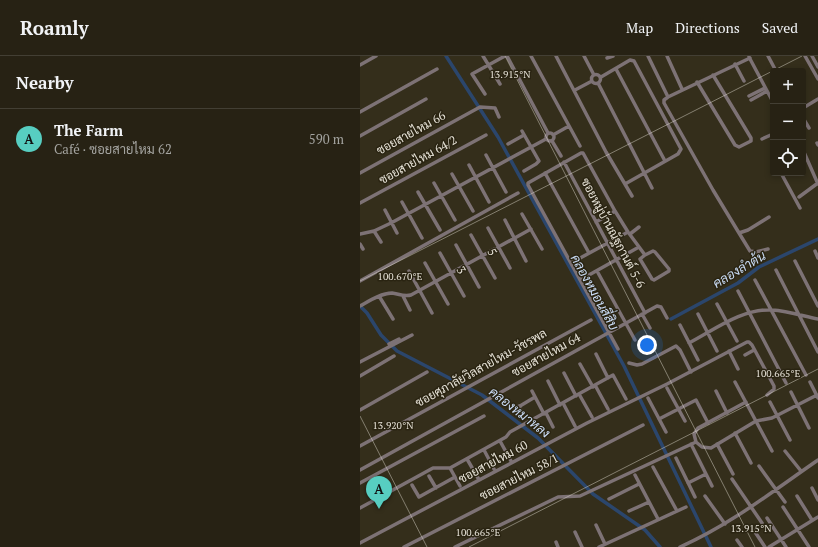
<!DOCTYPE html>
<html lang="en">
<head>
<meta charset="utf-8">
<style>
  :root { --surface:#272214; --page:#332f22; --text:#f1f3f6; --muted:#a4a4a0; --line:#433f34; --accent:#57cec1 }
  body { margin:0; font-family:"PT Serif",Sarabun,serif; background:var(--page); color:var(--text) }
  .controls { position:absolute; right:12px; top:12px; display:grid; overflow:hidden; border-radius:4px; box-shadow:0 2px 6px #0003 }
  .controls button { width:36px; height:36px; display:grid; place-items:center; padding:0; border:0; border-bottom:1px solid var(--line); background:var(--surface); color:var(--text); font:20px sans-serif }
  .you { position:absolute; left:287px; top:289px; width:14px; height:14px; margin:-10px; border:3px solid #fff; border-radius:50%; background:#1a73e8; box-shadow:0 0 0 6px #1a73e833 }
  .badge { display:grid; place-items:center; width:26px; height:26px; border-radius:50%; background:var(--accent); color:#111; font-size:13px; font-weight:700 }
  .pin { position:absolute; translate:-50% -33px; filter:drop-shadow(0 1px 2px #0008) }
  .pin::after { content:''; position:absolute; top:21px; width:14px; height:12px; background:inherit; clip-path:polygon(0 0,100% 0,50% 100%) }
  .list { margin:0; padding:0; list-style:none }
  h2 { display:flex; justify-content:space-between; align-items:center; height:52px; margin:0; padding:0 16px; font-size:17px }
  h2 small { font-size:13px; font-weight:400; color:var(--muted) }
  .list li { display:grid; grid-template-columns:26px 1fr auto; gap:12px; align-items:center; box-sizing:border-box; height:60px; padding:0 16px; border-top:1px solid var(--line) }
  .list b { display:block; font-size:15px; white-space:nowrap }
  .list p { margin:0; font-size:13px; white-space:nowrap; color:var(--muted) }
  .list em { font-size:13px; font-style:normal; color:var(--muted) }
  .icon { flex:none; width:22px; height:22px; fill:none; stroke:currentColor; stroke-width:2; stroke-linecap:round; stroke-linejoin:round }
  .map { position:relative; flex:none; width:458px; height:491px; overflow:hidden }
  header { display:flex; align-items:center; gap:24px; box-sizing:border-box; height:56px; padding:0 20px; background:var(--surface); border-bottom:1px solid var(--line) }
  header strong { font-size:19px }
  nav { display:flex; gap:22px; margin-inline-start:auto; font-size:14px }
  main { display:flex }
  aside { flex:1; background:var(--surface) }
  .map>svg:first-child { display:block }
</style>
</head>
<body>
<header>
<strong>Roamly</strong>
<nav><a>Map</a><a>Directions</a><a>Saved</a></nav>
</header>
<main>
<aside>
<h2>Nearby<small></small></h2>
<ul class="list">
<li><span class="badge">A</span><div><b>The Farm</b><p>Café · ซอยสายไหม 62</p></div><em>590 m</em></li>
</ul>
</aside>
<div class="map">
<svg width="458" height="491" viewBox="0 0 458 491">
  <rect width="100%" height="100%" fill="#342e1b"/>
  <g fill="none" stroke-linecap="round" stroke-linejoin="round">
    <path stroke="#2b466c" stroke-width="3.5" d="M86,0L138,81L264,310L351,491
      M0,250L7,257L21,279L37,295L122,339L178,382L233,438L285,474L300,491
      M311,263L378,227L399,211L458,183"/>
    <path stroke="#7d7275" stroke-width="3.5" d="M123,0L140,28
      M147,0L188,77
      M171,0L220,90
      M196,0L246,96L272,140
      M224,0L234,19
      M288,0L308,41
      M307,0L322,33
      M408,0L416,15
      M445,0L458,23
      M452,0L458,11
      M389,1L413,46
      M247,2L253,0
      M390,2L308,41L304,44V47L353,134L379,177L388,174L409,161
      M375,8L384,25
      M0,9L16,0
      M256,13L305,105
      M231.5 23a4.5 4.5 0 1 1 9 0a4.5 4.5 0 1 1-9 0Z
      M241,21L270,4L274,5L321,93L318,98L265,128
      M337,26L375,89L379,91L391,85V82L353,19
      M238,27L292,132
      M215,34L232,25
      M125,38L112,18L145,0
      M389,40L405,32
      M391,44L407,35
      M443,52L458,43
      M0,56L77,13
      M443,62L449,72
      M162,75L179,105L176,108L164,115
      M186 81a4 4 0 1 1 8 0a4 4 0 1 1-8 0Z
      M193,79L209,70
      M0,80L66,43
      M402,83L413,78
      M192,85L201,100
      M457,87L458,89
      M148,88L164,79
      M443,94L458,128
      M126,99L146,136
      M204,106L285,257
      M109,109L129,146
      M0,117L120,51L135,52L139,61
      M185,117L229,197
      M421,117L440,152
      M92,118L113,155
      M74,127L95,164
      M58,136L80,174
      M439,141L458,127
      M42,146L62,182
      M0,147L126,79
      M25,154L37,177
      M162,158L182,193
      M145,164L166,205
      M236,166L255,155
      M128,172L150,212
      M14,175L21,186
      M379,177L390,195L396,196L408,193
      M0,178L14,175L31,167L186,83
      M270,178L279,171
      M111,179L135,222
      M0,188L3,193
      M96,189L119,231
      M455,195L458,202
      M80,197L104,240
      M435,205L458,250
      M65,207L88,248
      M211,207L268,176
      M416,214L458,296
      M49,215L72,257
      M237,215L275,284
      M220,224L279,191
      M395,224L446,319
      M0,225L158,137
      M378,235L426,327
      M19,240L33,263
      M43,240L50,254
      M357,248L377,285
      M0,250C9,245 21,237 32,237C39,238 44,241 51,239L171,173
      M282,258L290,272
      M338,258L357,295
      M320,269L338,304
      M329,287C354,274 383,252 412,254C428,255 443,260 458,263
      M29,288L39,283
      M258,293L168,129V127L221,97H223L255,155L268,176L285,199L293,195L295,196L309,213V215L294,224L292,223L280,203L285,199
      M369,295L378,313
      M236,298L248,322
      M385,299L394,294
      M0,306L52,279
      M269,307L277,309L282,308L316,290L320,294L331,316
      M220,308L233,331
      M204,317L216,340
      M0,320L34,300
      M188,325L200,349
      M375,326L412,395
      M450,326L458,342
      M235,329L248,353
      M307,332L325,365
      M172,335L184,358
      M356,335L367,357
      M431,336L449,372
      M219,338L232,361
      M288,342L306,376
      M386,346L338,372L334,378L336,386L342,391L351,392L396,365L412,362L457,339
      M410,346L430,384
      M203,347L215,370
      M159,350L164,361
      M155,353L175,341
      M0,354L67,316
      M186,357L193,371
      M299,363L336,344L348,367
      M375,377L391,407
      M140,385L151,405
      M331,388L352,430
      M357,388L373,418
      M0,390L231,264
      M124,394L134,413
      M425,395L441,415
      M316,402L335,441
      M107,403L118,422
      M399,410L425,446
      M293,411L317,455
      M90,412L100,430
      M0,414L297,250L301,251L307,262
      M275,419L298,463
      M69,420L76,432
      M372,423L402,467
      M0,427L124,360
      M328,427L346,418
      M52,429L59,441L95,421
      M452,432L458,444
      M345,440L365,468
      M437,440L452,464
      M249,443L279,428
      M423,451L449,491
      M0,452L73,412H90L146,381L150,376L253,319L266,343
      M269,455L289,446
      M407,462L426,491
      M236,469L245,488
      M393,473L405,491
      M215,476L222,491
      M377,484L382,491
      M196,486L198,491
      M0,487L227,367L307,328L387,286H389L392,289L414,330V333L407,339
      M44,491L283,369
      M95,491L198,441L220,440L336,386
      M239,491L326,451
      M320,491C370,469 413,435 458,404
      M409,491L458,461"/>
  </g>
  <path fill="none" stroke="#e6e2d7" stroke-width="1" stroke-opacity="0.45" d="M145,0L395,491M0,225L442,0M0,360L67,491M109,491L458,313"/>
  <g text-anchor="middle" stroke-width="3" stroke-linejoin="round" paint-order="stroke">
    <g font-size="12" fill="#e6e2d7" stroke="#2a2412">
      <text transform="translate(51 77) rotate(-29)" y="4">ซอยสายไหม 66</text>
      <text transform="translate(58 104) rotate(-29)" y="4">ซอยสายไหม 64/2</text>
      <text transform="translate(253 177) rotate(62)" y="4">ซอยหมู่บ้านณัฐกานต์ 5-6</text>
      <text transform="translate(132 196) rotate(61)" y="4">5</text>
      <text transform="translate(101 214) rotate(61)" y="4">3</text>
      <text transform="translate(186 299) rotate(-29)" y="4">ซอยสายไหม 64</text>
      <text transform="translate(121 312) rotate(-29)" y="4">ซอยศุภาลัยวิลสายไหม-วัชรพล</text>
      <text transform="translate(133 406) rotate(-28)" y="4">ซอยสายไหม 60</text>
      <text transform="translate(159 421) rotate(-27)" y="4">ซอยสายไหม 58/1</text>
    </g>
    <g font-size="13" font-style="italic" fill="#cadcf6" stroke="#2a2412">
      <text transform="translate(379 213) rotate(-31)" y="5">คลองลำต้น</text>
      <text transform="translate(235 236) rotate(61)" y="5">คลองหมอนสี่สิบ</text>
      <text transform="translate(160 356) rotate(38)" y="5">คลองหมาหลง</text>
    </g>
  </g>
  <g font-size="10" text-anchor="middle" fill="#e6e2d7" stroke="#2a2412" stroke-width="3" stroke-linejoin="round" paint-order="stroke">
    <text x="150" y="22">13.915°N</text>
    <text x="40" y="224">100.670°E</text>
    <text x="418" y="321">100.665°E</text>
    <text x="33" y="373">13.920°N</text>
    <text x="391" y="476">13.915°N</text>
    <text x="118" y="480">100.665°E</text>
  </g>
</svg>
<div class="controls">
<button>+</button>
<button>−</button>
<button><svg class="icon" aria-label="locate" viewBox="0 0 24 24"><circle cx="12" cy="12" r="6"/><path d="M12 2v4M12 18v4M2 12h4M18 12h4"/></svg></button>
</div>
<div class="you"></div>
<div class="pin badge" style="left:19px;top:453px">A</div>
</div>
</main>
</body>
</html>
